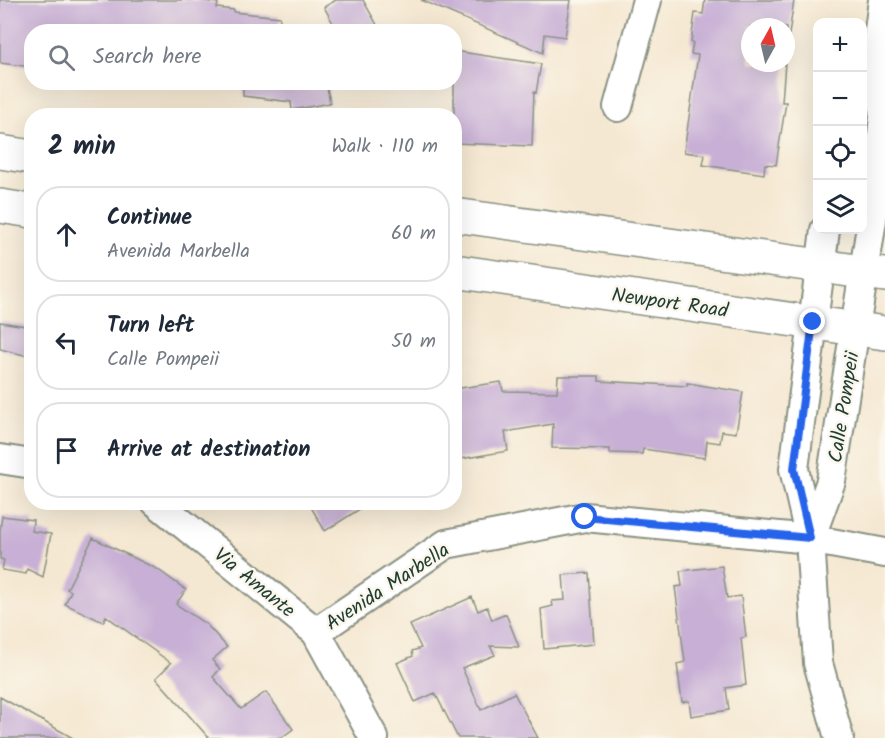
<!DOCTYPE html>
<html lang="en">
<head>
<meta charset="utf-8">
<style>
  :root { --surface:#fff; --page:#f2f2f3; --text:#1f2937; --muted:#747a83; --line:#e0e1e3 }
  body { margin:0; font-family:Kalam,sans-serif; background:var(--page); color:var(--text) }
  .controls { position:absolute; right:18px; top:18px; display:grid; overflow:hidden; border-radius:12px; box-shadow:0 6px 24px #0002 }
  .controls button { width:54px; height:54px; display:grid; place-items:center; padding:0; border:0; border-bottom:2px solid var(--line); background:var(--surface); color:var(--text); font:30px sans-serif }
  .compass { position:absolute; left:741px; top:18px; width:54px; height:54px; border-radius:50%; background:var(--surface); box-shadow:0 6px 24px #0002; rotate:8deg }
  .stop { position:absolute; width:18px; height:18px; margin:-14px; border:4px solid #2563eb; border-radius:50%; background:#fff }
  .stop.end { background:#2563eb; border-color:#fff; box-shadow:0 2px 6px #0008 }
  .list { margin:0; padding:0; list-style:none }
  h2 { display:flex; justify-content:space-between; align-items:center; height:78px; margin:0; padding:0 24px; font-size:26px }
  h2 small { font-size:20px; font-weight:400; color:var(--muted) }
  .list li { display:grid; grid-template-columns:39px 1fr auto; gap:18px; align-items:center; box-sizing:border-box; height:96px; margin:0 12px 12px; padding:0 12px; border:2px solid var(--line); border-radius:24px }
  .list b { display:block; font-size:22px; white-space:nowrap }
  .list p { margin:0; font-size:20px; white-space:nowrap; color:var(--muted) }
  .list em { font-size:20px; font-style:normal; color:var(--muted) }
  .icon { flex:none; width:33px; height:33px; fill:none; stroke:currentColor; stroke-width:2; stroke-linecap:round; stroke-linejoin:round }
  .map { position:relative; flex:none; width:885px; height:738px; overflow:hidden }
  .search { position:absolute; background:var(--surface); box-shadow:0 6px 24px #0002; left:24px; top:24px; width:438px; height:66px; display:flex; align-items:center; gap:15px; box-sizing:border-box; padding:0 21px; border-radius:24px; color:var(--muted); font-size:22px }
  .panel { position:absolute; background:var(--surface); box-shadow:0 6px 24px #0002; left:24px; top:108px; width:438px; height:402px; border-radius:24px }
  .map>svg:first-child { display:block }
</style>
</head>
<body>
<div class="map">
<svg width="885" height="738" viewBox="0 0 885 738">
  <rect width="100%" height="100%" fill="#fbf7ec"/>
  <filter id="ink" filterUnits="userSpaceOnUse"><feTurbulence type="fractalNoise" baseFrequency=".0167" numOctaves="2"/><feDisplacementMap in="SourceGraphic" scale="12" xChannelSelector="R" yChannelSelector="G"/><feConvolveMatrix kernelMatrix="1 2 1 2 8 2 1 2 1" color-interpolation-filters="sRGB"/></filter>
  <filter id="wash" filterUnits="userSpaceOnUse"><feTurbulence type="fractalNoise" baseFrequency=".008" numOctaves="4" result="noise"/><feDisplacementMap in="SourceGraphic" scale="24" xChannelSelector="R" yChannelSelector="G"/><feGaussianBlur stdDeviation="1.35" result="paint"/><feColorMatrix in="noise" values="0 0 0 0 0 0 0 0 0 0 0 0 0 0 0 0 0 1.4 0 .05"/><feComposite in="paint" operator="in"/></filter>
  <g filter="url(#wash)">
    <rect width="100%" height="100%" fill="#f5e8d2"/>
    <g id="blocks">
      <path fill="#c7afd5" d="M0,0H197L218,3L217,8L234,10V12L280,17L279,32H32V67L0,63Z
        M336,0H363L381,32H338L324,7Z
        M421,0H571L565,37L545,34L543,53Z
        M705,0H794L786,55V27H750V63H785L782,102H786L776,165L765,164L764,174L703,165L705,155L684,152L698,55L691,54L693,43L691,42L695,13L703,14Z
        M454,51L541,64L536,93L534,92L532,146L454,143Z
        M243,82H326L330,103L292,110L291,102L243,96Z
        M0,322L32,327V357L0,349Z
        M558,376H599V381L687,386V383L743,392L736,433L722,431L720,443L707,441L705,458L643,449L642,454L610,453V449L552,448L553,424L505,432L508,451L454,460V389L501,382L503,391L557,392Z
        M308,502H371L325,531Z
        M2,516L33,520L32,531L51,534L43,577L27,569L26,574L2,570L4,560L0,559V531Z
        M93,538L157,569L186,590L176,604L207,625L227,647L212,660L220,669L213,677L241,709L266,692L293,729L281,738H209L156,678L171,663L106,616L103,622L65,604L71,591L67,589Z
        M722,566L727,598L741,596L746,637L741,638L746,685L726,688L729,710L691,716L689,701L682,702L677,664L685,662L675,587L682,586L680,571Z
        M589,573L594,644L544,649L541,609L553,606L552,601L565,600L563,575Z
        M472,597L478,611L487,607L492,620L506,614L519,647L490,646L495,655L462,668L481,710L514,693L538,738H458L435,693L415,702L397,663L413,656L412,651L421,648L410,625Z
        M0,697L73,738H0Z"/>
    </g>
  </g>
  <g filter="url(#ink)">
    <use href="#blocks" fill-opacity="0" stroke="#8a9283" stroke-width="1.5"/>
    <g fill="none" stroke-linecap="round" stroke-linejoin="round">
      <g stroke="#8a9283" stroke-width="32">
        <path id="minor" d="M618,107L647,0
          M825,230L794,469L810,539L818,663L839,738
          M0,459L32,464
          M156,502L316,632L374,738
          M810,539L831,481L872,220L884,117L876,53L883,0
          M316,632L446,544L585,517L810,539L885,553"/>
      </g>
      <g stroke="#8a9283" stroke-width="36">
        <path id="primary" d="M0,152L32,157
          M0,206L32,211
          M454,215L885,275
          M454,271L885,333"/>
      </g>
      <use href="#minor" stroke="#fff" stroke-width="28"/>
      <use href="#primary" stroke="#fff" stroke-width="33"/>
    </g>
  </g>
  <g fill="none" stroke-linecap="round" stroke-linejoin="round" filter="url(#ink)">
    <path stroke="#2563eb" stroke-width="8" d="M585,517L810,538L794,469L813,322"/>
  </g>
  <g text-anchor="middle" stroke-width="5" stroke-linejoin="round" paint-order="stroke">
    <g font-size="20" fill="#1f3d34" stroke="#fbf7ec">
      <text transform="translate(670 302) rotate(8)" y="7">Newport Road</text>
      <text transform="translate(843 407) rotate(-81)" y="7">Calle Pompeii</text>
      <text transform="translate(255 582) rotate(39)" y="7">Via Amante</text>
      <text transform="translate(387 586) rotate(-33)" y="7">Avenida Marbella</text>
    </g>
  </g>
</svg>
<div class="controls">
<button>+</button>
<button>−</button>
<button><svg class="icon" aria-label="locate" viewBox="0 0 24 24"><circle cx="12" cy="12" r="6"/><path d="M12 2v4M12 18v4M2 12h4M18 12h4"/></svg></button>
<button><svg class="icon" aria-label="layers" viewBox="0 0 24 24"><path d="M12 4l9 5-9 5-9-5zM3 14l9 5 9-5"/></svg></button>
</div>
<svg class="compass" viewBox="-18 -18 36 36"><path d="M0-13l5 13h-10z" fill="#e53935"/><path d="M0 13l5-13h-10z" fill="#747a83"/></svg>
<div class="stop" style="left:585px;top:517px"></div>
<div class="stop end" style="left:813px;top:322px"></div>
<div class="search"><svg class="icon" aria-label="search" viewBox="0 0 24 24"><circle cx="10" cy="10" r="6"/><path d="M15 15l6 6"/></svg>Search here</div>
<section class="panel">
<h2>2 min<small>Walk · 110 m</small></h2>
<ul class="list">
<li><svg class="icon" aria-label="ahead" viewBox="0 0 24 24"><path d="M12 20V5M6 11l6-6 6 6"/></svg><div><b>Continue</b><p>Avenida Marbella</p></div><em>60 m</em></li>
<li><svg class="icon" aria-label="left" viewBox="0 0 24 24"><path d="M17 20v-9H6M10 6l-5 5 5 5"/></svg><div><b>Turn left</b><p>Calle Pompeii</p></div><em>50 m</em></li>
<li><svg class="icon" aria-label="arrive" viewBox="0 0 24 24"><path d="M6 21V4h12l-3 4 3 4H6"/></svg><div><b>Arrive at destination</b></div></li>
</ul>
</section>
</div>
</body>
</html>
